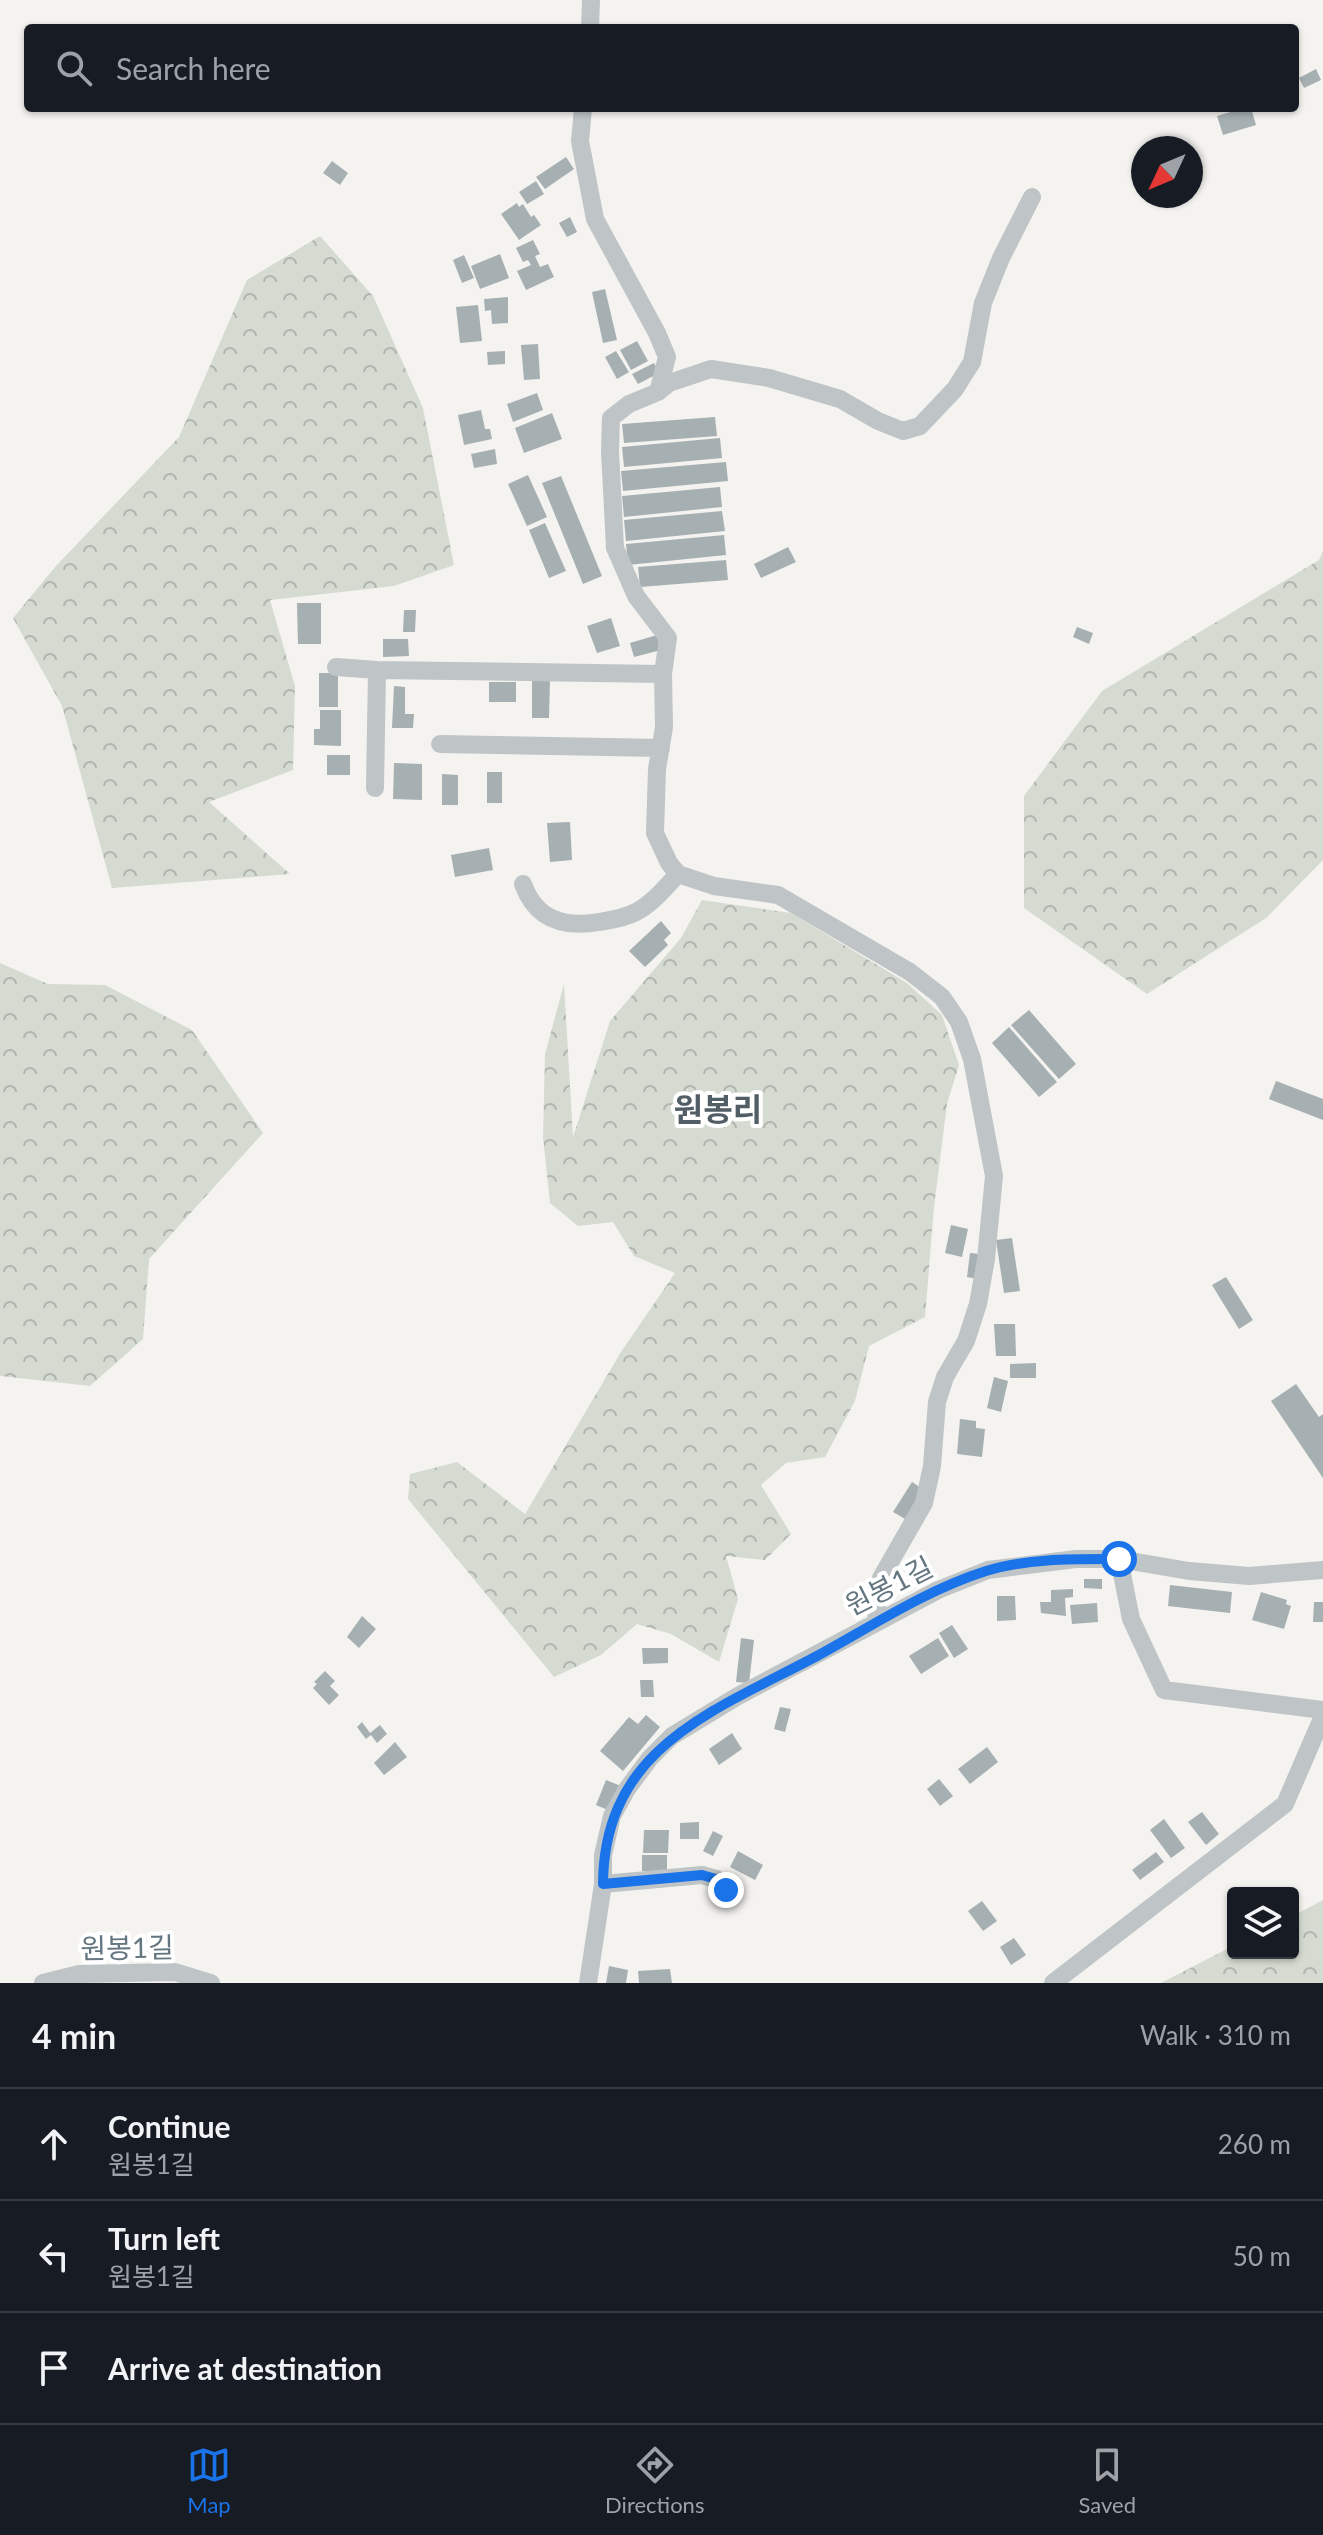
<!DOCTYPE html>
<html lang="en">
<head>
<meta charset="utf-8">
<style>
  :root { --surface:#171b24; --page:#20242c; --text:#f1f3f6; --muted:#9ea1a6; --line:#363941; --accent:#1a73e8 }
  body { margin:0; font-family:Lato,"Noto Sans KR",sans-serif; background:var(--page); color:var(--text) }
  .controls { position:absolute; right:24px; bottom:24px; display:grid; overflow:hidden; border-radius:8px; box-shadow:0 2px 6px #0004 }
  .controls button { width:72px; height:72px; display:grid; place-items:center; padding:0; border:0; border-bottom:2px solid var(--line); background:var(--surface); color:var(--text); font:40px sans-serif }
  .compass { position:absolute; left:1131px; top:136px; width:72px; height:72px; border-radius:50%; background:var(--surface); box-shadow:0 2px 6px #0004; rotate:226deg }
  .stop { position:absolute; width:24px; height:24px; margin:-18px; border:6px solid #1a73e8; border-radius:50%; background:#fff }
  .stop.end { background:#1a73e8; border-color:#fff; box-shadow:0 2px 8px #0008 }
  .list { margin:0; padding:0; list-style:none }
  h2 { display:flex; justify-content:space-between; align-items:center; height:104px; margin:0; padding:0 32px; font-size:34px }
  h2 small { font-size:26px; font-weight:400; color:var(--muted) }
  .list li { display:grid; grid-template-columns:52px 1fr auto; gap:24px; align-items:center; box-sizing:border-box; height:112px; padding:0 32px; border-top:2px solid var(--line) }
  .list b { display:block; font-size:30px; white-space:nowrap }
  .list p { margin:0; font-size:26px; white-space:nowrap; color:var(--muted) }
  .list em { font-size:26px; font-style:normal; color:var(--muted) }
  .icon { flex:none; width:44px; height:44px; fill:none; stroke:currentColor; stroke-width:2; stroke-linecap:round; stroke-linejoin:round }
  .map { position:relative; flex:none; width:1323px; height:1983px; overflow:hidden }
  .search { position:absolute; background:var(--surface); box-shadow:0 2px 6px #0004; left:24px; right:24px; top:24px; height:88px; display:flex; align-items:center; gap:20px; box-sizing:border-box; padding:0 28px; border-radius:8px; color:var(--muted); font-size:30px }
  .sheet { height:440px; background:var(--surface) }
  nav { display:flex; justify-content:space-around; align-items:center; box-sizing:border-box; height:112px; border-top:2px solid var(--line); background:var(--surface); font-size:22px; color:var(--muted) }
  nav a { display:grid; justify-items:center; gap:4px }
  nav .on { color:var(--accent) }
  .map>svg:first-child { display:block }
</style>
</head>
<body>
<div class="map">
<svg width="1323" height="1983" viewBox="0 0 1323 1983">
  <defs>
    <pattern id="forest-crowns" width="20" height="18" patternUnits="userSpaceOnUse" patternTransform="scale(2)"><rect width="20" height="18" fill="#d5dbd1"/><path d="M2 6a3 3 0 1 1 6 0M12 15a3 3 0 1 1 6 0" fill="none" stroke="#b0b6af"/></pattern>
  </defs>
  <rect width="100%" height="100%" fill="#f4f3f0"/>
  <path fill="url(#forest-crowns)" d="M320,236L373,296L423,408L454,565L394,586L270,600L295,686L293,770L209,802L290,874L112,888L62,706L13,618L56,566L179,437L247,280Z
    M1323,551V860L1266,918L1147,994L1024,908V796L1102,691L1319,560Z
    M702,900L791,913L907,983L942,1015L959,1065L947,1104L934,1207L925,1317L869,1346L855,1401L825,1457L786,1463L761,1485L791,1534L765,1560L726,1556L738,1599L719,1662L671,1634L637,1624L601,1655L554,1677L408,1499L410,1474L457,1462L525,1514L621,1352L675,1273L634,1256L613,1222L578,1226L550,1203L543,1137L545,1054L564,984L573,1137L610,1021L681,938Z
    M0,963L48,984L105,985L192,1030L263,1133L149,1259L143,1339L90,1386L0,1376Z
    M1323,1900V1983H1161L1233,1946V1953H1293V1916Z"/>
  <path fill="#a6afb2" d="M1316,69L1321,80L1304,88L1299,78Z
    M1244,108H1251L1256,125L1223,135L1217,116Z
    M566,157L574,169L545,189L536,177Z
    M332,161L348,173L340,185L323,173Z
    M536,181L544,194L527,204L519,192Z
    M517,203L519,207L523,204L531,217L534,215L541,225L519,240L501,214Z
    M570,217L577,232L567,237L559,223Z
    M533,240L540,254L535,256L540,267L548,264L554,277L526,290L517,271L531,265L528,260L523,262L516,248Z
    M500,254L509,278L480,289L471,266Z
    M464,255L474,278L462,283L453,260Z
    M605,289L617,340L603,343L592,292Z
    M508,297V323L492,324L491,310L485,311L484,299Z
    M478,305L482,341L460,343L456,307Z
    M637,341L648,361L631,370L620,350Z
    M538,344L540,379L524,380L521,345Z
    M505,351V364L488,365L487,352Z
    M616,351L629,372L617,379L605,357Z
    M654,363L659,373L638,384L632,374Z
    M537,393L543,410L513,422L507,404Z
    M481,410L485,429H490L492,439L464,445L458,415Z
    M552,413L562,439L524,453L515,428Z
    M715,417L717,436L624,443L622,424Z
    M720,438L722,458L624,467L622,447Z
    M495,449L497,464L474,468L471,454Z
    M726,462L728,481L623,491L621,471Z
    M528,475L547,517L527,526L508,484Z
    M561,476L602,576L583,584L542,483Z
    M720,487L722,507L624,517L622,496Z
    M722,511L725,531L626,541L624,520Z
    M545,523L566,571L549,578L529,530Z
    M724,535L726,555L628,565L626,544Z
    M788,547L796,562L761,578L754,564Z
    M726,560L728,580L640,587L638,567Z
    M297,603H321V644H298Z
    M404,610H416L415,632H403Z
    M611,618L620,646L597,653L587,626Z
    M1077,627L1093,633L1089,644L1073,637Z
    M657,635L661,650L634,657L630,643Z
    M383,639H408L409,656L383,657Z
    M319,673H338V707H319Z
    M532,679H550L549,718H532Z
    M489,682H516V702H489Z
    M394,686L405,687V714H414L413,728H392Z
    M320,710H341V746L314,745V729H320Z
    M327,755H350V775H327Z
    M394,763L422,764V800L393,799Z
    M487,772H502V803H487Z
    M442,774L458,775V805H442Z
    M570,822L572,860L550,862L547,823Z
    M489,848L493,870L455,877L451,855Z
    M661,921L671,933L664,940L668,945L645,967L629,951Z
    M1029,1010L1076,1064L1059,1079L1011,1025Z
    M1009,1027L1057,1082L1039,1097L992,1043Z
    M1276,1081L1323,1099V1120L1269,1099Z
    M951,1225L968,1229L962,1257L945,1253Z
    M1012,1238L1020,1291L1004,1293L996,1240Z
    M970,1253L980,1254L977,1279L967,1277Z
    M1226,1277L1253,1320L1239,1329L1212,1285Z
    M994,1324H1015L1016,1356H996Z
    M1036,1363V1378H1010V1364Z
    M994,1377L1008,1381L1001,1412L987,1408Z
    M1296,1384L1319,1417L1323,1414V1478L1271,1401Z
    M960,1419L976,1421V1428L985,1429L982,1457L957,1454Z
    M912,1482L924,1490L905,1519L893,1512Z
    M1084,1579H1102V1589L1084,1588Z
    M1170,1585L1232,1592L1230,1613L1168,1606Z
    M1073,1589V1597L1065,1598L1066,1616L1041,1613L1040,1602H1051V1590Z
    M1261,1592L1287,1600L1286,1604L1291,1606L1284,1629L1252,1620Z
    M997,1596H1015L1016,1620L997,1621Z
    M1314,1602H1323V1622H1313Z
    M1097,1603L1098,1622L1072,1624L1070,1605Z
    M362,1616L376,1629L359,1648L347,1637Z
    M952,1625L968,1649L954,1658L939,1633Z
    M741,1638L754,1640L749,1683L736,1682Z
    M938,1638L949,1656L921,1674L909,1656Z
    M642,1648H668V1663L643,1664Z
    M325,1671L335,1681L330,1686L339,1695L329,1705L313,1688L317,1684L314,1682Z
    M640,1680H653L654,1697H641Z
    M780,1707L791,1709L785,1732L774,1729Z
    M646,1715L660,1727L623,1771L600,1751L629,1717L638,1724Z
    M362,1722L370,1733L380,1725L387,1734L377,1743L371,1735L366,1739L357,1727Z
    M732,1733L742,1749L719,1765L709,1749Z
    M395,1742L407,1757L384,1775L374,1763Z
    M987,1747L998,1762L970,1784L958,1769Z
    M939,1779L953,1796L940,1806L927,1789Z
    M606,1780L621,1786L610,1811L596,1805Z
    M1202,1812L1219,1834L1206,1845L1188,1822Z
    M1164,1819L1185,1848L1171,1858L1150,1830Z
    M699,1822V1839H680V1823Z
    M644,1830H669L668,1853H643Z
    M713,1831L723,1836L713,1856L703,1851Z
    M738,1851L763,1865L755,1880L730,1867Z
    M1156,1852L1164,1862L1140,1880L1132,1870Z
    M642,1855H667V1871H642Z
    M982,1901L997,1921L983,1931L968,1911Z
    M1014,1938L1026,1955L1011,1965L1000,1947Z
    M609,1966L628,1970L626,1983H606Z
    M670,1969L672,1983H639L638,1971Z"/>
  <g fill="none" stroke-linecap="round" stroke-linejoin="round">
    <path stroke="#bfc4c6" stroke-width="18" d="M590,28L591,0
      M583,108L580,141L595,219L657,333L667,357L658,392
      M336,667L377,670
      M440,744L661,748
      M375,788L377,670L663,674
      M523,884C536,920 564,928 599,922C611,920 625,918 636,912C652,904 666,887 678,874
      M1119,1559L1131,1619L1164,1690L1323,1710
      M876,1623L877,1598L881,1578L924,1503L932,1466L937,1402L945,1377L966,1341L978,1304L986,1259L994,1176L972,1059L959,1022L942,997L910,972L778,895L714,886L678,874L669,863L655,833L657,769L664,727L663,674L668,638L636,596L615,548L610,451L611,418L629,404L658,392L669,383L711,369L769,378L840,399L878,421L903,431L920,426L955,389L972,362L983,303L1001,258L1032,197
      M603,1884L702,1875L716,1879L726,1890
      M43,1983L79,1974L175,1972L211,1983
      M588,1983L603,1884V1855L612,1816L627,1789L650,1758L672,1736L738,1696L938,1590L988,1570L1076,1559H1119L1189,1571L1249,1576L1323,1570
      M1053,1983L1285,1804L1323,1716"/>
  </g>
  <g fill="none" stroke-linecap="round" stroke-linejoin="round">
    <path stroke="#1a73e8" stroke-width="10" d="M726,1890L716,1879L702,1875L603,1884C604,1747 714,1711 817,1656C872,1626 926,1590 986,1571C1028,1558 1076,1559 1119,1559"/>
  </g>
  <g text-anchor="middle" stroke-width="8" stroke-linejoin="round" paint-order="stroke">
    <g font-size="28" fill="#647680" stroke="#fff">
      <text transform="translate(889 1586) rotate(-27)" y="10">원봉1길</text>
      <text transform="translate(127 1948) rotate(-1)" y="10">원봉1길</text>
    </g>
    <g font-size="32" font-weight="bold" fill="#515e65" stroke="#fff">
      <text x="718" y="1121">원봉리</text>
    </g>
  </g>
</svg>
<div class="controls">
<button><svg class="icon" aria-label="layers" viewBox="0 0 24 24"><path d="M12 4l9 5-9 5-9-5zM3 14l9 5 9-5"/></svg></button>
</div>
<svg class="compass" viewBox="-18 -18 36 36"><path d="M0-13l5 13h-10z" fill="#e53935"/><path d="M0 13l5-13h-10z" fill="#9ea1a6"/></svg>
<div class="stop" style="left:1119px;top:1559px"></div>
<div class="stop end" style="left:726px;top:1890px"></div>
<div class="search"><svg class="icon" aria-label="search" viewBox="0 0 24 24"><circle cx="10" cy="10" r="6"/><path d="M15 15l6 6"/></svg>Search here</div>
</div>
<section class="sheet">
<h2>4 min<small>Walk · 310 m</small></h2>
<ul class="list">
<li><svg class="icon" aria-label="ahead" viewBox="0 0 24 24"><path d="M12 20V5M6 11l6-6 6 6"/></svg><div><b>Continue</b><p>원봉1길</p></div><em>260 m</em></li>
<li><svg class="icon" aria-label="left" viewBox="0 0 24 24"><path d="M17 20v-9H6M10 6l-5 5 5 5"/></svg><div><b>Turn left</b><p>원봉1길</p></div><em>50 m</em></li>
<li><svg class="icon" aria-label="arrive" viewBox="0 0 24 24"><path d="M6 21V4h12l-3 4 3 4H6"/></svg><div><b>Arrive at destination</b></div></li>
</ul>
</section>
<nav>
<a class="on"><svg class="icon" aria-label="map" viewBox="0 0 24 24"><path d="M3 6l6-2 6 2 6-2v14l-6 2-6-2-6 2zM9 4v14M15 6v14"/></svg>Map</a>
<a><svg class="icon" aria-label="directions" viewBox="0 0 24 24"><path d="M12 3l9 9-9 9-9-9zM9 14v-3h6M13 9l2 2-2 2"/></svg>Directions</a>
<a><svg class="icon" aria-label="saved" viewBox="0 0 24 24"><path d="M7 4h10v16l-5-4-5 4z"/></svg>Saved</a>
</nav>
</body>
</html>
